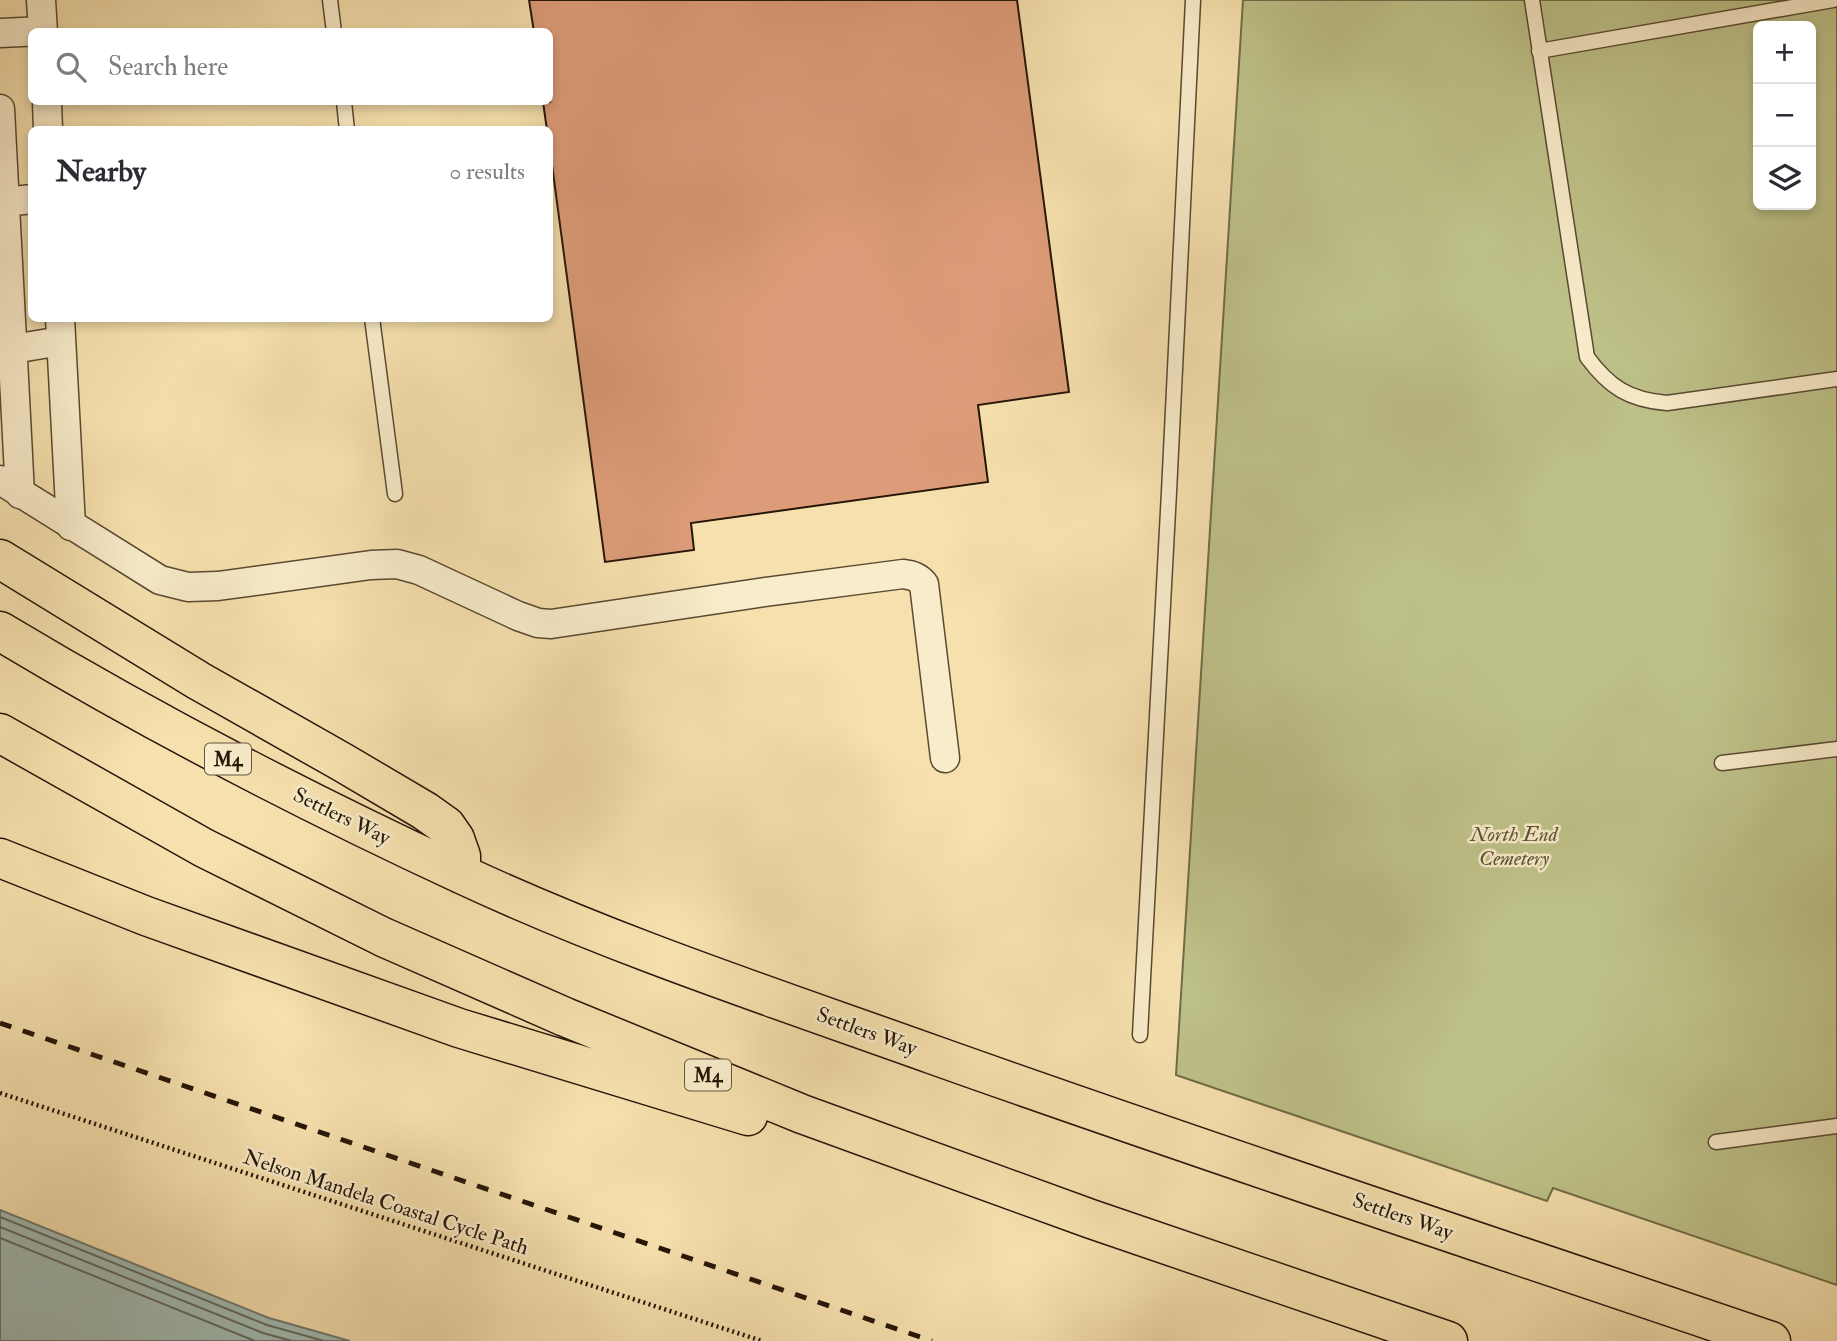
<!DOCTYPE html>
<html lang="en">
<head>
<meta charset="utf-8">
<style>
  :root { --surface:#fff; --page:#f7f7f7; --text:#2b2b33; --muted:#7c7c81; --line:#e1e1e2 }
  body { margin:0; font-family:"IM FELL Double Pica",serif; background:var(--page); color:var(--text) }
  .controls { position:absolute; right:21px; top:21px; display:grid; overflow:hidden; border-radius:10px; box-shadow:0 4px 10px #0003 }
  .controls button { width:63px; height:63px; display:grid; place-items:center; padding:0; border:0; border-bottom:2px solid var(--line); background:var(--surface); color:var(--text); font:35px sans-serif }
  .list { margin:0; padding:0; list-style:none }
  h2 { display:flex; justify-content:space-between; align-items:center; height:91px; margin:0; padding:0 28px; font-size:30px }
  h2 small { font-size:23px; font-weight:400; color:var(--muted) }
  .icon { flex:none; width:38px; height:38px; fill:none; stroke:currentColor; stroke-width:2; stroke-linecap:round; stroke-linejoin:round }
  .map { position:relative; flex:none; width:1837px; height:1341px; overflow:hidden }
  .search { position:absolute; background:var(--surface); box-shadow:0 4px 10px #0003; left:28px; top:28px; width:525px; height:77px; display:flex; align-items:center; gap:18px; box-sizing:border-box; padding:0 24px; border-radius:10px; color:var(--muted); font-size:26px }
  .panel { position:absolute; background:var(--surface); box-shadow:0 4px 10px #0003; left:28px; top:126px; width:525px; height:196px; border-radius:10px }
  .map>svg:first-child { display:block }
</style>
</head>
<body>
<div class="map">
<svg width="1837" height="1341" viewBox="0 0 1837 1341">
  <rect width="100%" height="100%" fill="#f6e1ae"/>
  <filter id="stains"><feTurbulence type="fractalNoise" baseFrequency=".00286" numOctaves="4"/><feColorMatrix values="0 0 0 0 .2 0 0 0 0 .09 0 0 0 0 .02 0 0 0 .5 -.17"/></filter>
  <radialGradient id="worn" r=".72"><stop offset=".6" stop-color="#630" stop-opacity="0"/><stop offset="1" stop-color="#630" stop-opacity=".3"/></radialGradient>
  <path fill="#bec289" stroke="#726c48" stroke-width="2" fill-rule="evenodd" d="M1243,0H1837V1285L1553,1188L1547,1201L1176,1075ZM1758,26H1811V205H1758Z"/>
  <path fill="#a0bbb4" stroke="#6f796f" stroke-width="2" d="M0,1210L269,1318L350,1341H0Z"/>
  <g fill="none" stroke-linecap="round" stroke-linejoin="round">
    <path stroke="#62685e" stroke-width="2" d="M0,1217L267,1325L324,1341
      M0,1227L263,1333L292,1341
      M0,1238L255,1341"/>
  </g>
  <path fill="#dd9c79" stroke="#251608" stroke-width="2" d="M529,0H1017L1069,392L978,405L988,482L691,523L694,550L605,562L550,150V130H547L543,102H550V32H534Z"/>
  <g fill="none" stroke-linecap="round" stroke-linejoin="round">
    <g stroke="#594932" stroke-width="17">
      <path id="lane" d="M330,0L334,32
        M1532,0L1587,357C1609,387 1629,400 1667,403L1837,379
        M1539,51L1833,0
        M344,102L347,130
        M372,318L395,494
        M1722,763L1837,749
        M1140,1035L1169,492L1193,0
        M1716,1142L1837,1126"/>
    </g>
    <g stroke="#594932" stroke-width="31">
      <path id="street" d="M41,0L43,32
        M0,33L43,31
        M47,102L48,130
        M0,109L20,494
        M5,202L32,199
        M60,318L71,526
        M13,349L61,341
        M0,480L160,580L188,587L218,586L371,565L397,564L419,570L518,616L538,623L551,624L765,592L903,574C912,575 918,577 924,584L945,758"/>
    </g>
    <g stroke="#251608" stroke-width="41">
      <path id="highway" d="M0,559L199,681L342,762L425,811L446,826L455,839L461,856V874
        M0,631C148,720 302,800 459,873C613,945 775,998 934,1055C1212,1154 1492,1246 1771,1341
        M0,733L204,848L383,937L565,1017L802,1114L1091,1219L1448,1341
        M0,858L146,916L459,1028L748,1116"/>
    </g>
    <path stroke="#251608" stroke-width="4.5" stroke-dasharray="2 3.5" stroke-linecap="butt" d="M0,1093L762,1341"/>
    <use href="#lane" stroke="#f9ecca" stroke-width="14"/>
    <use href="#street" stroke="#f9ecca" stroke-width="28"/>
    <use href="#highway" stroke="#f6e1ae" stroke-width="38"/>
    <path stroke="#251608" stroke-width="5" stroke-dasharray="12 12" stroke-linecap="butt" d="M0,1023L932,1341"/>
  </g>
  <g text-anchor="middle" stroke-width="5" stroke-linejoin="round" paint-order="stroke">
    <g fill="#f9ecca" stroke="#655642" stroke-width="2">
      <rect x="205" y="743.5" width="46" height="31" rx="5"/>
      <rect x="685" y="1059.5" width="46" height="31" rx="5"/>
    </g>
    <g font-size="19" font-weight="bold" fill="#251608">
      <text x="228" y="766">M4</text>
      <text x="708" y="1082">M4</text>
    </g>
    <g font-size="21" fill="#251608" stroke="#f9ecca">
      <text transform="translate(342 816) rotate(26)" y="7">Settlers Way</text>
      <text transform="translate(867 1031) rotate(20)" y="7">Settlers Way</text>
      <text transform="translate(386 1202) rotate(18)" y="7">Nelson Mandela Coastal Cycle Path</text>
      <text transform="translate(1403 1216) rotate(19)" y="7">Settlers Way</text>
    </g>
    <g font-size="21" font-style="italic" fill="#5b5235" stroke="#f9ecca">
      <text x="1514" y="841">North End<tspan x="1514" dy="24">Cemetery</tspan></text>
    </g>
  </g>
  <rect width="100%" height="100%" filter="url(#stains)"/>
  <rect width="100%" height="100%" fill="url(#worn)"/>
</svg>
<div class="controls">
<button>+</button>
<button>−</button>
<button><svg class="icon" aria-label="layers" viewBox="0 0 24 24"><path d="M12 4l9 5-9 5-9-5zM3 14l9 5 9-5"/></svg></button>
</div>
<div class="search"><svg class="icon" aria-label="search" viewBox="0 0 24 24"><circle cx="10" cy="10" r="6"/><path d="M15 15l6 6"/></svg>Search here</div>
<section class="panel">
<h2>Nearby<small>0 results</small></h2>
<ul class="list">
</ul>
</section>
</div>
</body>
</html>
